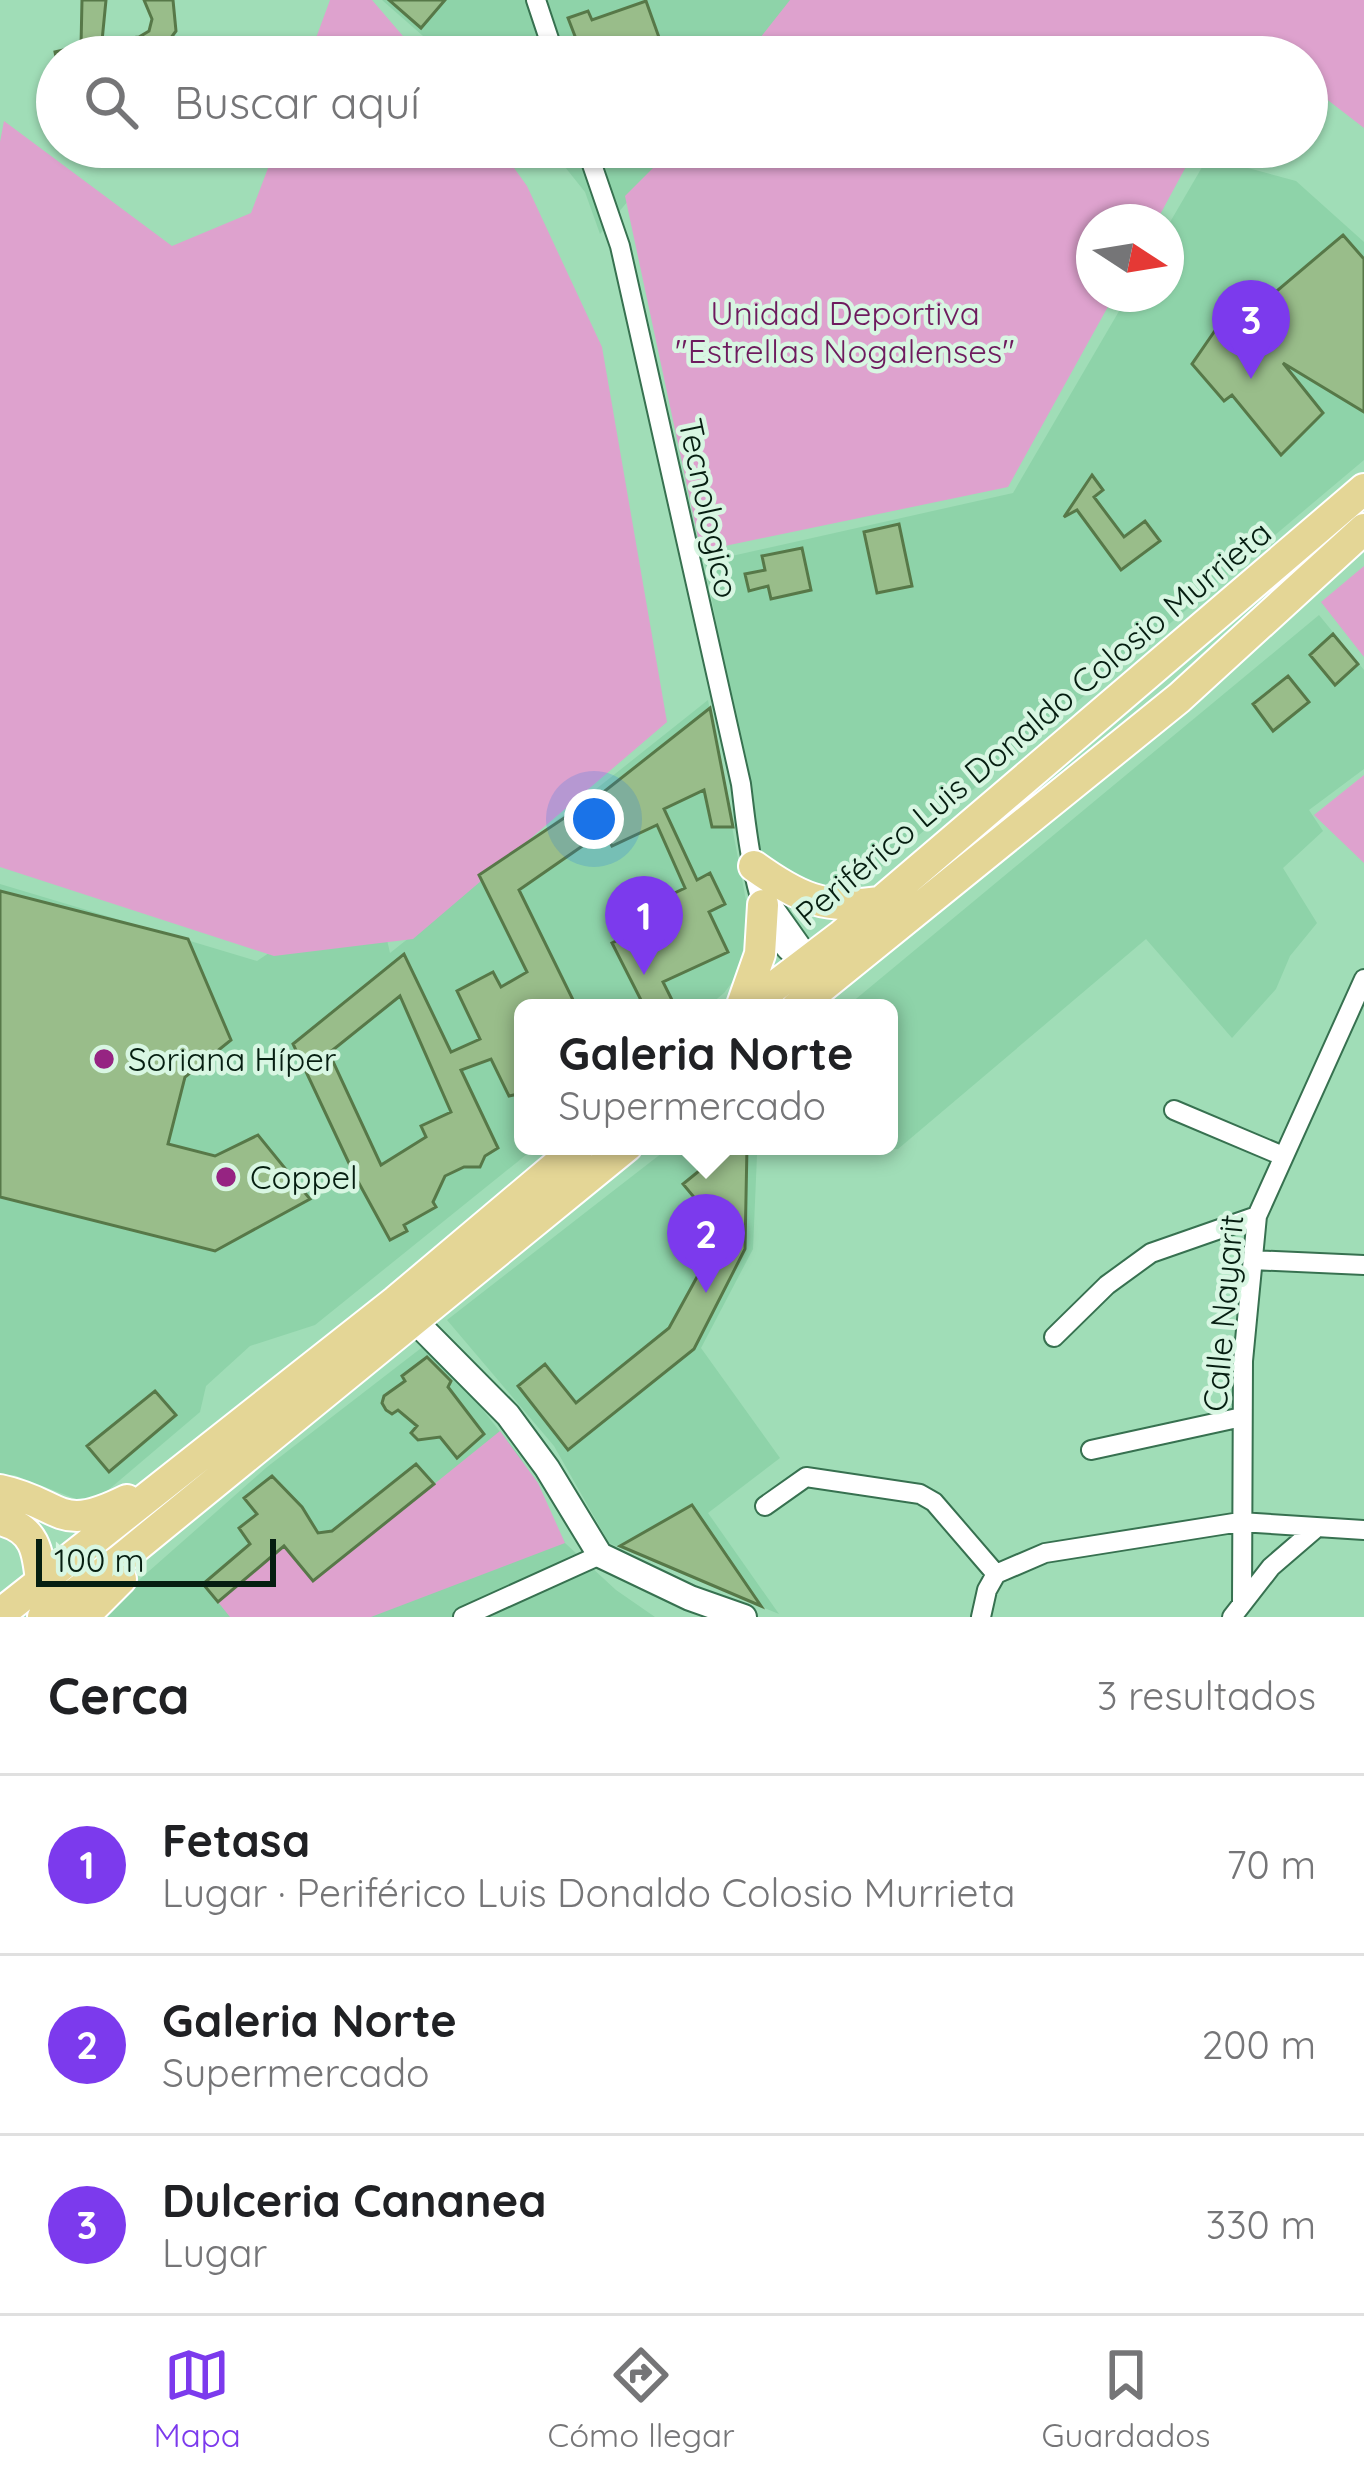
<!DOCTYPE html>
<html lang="es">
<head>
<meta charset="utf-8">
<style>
  :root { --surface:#fff; --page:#f6f6f6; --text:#202124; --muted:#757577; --line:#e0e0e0; --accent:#7c3aed }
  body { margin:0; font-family:Quicksand,sans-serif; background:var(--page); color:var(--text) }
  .compass { position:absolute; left:1076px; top:204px; width:108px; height:108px; border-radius:50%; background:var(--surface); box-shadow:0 3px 9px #0004; rotate:102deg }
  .scale { position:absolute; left:36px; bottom:30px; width:240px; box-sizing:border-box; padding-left:12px; border:6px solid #061e11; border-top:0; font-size:33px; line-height:42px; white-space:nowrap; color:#061e11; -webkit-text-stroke:9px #d8f6e2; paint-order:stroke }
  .you { position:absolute; left:594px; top:819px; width:42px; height:42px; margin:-30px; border:9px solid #fff; border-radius:50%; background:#1a73e8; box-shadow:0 0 0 18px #1a73e833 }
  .badge { display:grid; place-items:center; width:78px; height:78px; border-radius:50%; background:var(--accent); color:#fff; font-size:39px; font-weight:700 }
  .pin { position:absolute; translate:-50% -99px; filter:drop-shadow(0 3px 6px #0008) }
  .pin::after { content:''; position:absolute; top:63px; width:42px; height:36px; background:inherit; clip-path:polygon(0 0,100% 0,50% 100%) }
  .popup { position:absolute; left:514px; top:999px; width:384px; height:156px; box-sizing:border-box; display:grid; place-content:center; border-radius:18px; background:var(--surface); filter:drop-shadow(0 3px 9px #0005); font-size:39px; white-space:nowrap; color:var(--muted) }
  .popup b { font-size:45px; color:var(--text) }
  .popup::after { content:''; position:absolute; left:50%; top:100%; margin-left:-24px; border:24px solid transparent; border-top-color:var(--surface) }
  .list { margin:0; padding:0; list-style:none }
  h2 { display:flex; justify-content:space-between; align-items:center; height:156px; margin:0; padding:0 48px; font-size:51px }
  h2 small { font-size:39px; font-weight:400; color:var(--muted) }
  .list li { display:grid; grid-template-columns:78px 1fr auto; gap:36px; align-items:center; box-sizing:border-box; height:180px; padding:0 48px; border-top:3px solid var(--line) }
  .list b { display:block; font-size:45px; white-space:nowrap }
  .list p { margin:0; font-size:39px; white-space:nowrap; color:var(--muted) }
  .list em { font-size:39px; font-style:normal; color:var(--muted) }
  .icon { flex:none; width:66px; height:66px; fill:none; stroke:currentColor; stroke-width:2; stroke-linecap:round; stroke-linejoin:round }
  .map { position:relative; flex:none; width:1364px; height:1617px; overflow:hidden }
  .search { position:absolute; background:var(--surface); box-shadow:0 3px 9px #0004; left:36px; right:36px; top:36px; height:132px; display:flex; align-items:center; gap:30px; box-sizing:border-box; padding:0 42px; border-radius:66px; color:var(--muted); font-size:45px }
  .sheet { height:696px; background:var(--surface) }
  nav { display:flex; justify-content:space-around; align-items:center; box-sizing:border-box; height:168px; border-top:3px solid var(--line); background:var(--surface); font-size:33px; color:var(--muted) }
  nav a { display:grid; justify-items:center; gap:6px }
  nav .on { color:var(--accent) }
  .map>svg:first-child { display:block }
</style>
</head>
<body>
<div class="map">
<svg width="1364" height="1617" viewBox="0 0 1364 1617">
  <rect width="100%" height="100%" fill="#a0ddb7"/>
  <path fill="#8ed3a9" d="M382,0H799L751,57H447Z
    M549,147H674L600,234L585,192Z
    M1208,157L1296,181L1364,242V460L856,888L822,890L783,874L758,853L705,562L1013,493L1129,294H1166V229Z
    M1319,615L1364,670V769L1309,810L1323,831L1283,868L1317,923L1290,956L1276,989L1232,1038L1146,939L898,1149L757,1155L753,1249L701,1348L780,1458L708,1513L779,1614L609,1543L554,1446L447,1320L671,1146H889V1008H845Z
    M708,700L752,932L749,960L724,993L706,1008H523V1146H537L315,1325L250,1346L206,1386L200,1412L100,1497L76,1499L14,1475L0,1476V884L257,961L374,882L390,953Z
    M429,1342L520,1457L565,1543L616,1590L655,1617H97L267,1467Z"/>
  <path fill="#dea2ce" d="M330,0H372L421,57H309Z
    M790,0H1364V128L1307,84V57H745Z
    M4,121L172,246L251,213L276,147H499L527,186L602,347L667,722L413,939L274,956L0,867V142Z
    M674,147H1203L1189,161L1156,222H1094V294H1115L1008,487L701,551L625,196Z
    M1364,566V657L1321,602Z
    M1364,775V863L1314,815Z
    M500,1431L538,1483L565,1543L371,1617H230L218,1602L284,1546L314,1581Z"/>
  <path fill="#99bd8a" stroke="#577848" stroke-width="3" fill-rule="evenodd" d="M82,0H106L102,41L139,37L149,31L152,19L144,0H173L176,31L157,57H56L55,52L81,46Z
    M389,0H445L421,28Z
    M646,1L666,57H583L568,18L588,11L592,20Z
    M1343,235L1364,259V412L1283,363L1323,413L1281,455L1232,395L1224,401L1192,364L1223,319L1238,307L1246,317Z
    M1092,475L1103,490L1094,497L1124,537L1145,521L1160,541L1121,570L1077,510L1064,517Z
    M899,524L912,586L877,593L864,532Z
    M802,548L811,590L771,599L768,586L749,591L745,574L765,570L762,556Z
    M1333,634L1358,664L1335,685L1310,655Z
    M1288,676L1309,702L1273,731L1253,704Z
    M710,708L733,827H712L704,790L664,809L697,880L710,873L725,904L709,912L728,952L663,982L676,1008H645L612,943L651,925L643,908L685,888L657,825L612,846L604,831L519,890L577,1008H523V1093L509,1096L491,1059L461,1070L498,1148L485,1156L480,1167H464L445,1176L433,1202L436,1207L404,1225L407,1231L390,1240L355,1176L293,1044L404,954L451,1052L480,1039L457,991L493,972L501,987L527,972L479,875L576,810L577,813ZM400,996L451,1112L421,1126L426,1137L381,1165L329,1053Z
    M0,891L188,939L231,1040L185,1077L168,1144L215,1156L258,1135L310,1199L215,1251L0,1197Z
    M705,1146H747L745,1249L694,1349L568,1450L518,1386L545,1364L576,1403L669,1328L708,1257L703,1208L683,1184L715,1158Z
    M427,1357L451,1381L448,1387L484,1434L457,1458L440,1437L418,1440L411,1433L417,1426L398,1410L392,1414L386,1410L382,1403L384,1396L405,1381L402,1376Z
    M155,1391L176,1415L109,1472L87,1446Z
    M416,1464L434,1484L313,1581L284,1546L218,1602L203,1584L250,1544L239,1528L257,1514L244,1498L272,1476L302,1507L318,1533L332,1531Z
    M692,1505L761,1606L620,1546Z"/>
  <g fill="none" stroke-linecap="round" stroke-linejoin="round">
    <g stroke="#377150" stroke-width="22">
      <path id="minor" d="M536,0L555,57
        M586,147L620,246L741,784C747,830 755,944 804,962
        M769,900L803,948L804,962
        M1174,1110L1283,1156
        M1252,1260L1364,1265
        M1054,1337L1107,1285L1151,1253L1257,1216
        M1091,1450L1242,1417
        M765,1506L806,1477L920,1494L934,1502L996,1574
        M1242,1603L1243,1361L1257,1216L1364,979
        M463,1617L600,1555
        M981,1617L987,1590L996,1574L1045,1553L1240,1522L1364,1530
        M1232,1617L1271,1567L1314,1530"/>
    </g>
    <g stroke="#377150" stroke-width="28">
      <path id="tertiary" d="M401,1307L508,1415L547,1468L600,1555L690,1598L744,1617"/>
    </g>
    <g stroke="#fff" stroke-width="34">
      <path id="primary" d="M754,866C797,897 824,910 878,902
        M741,1008L760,954L763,905
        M746,1008L842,935L1364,489
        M796,1008L1179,698L1364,529
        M0,1490C65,1504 56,1535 127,1500
        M0,1520C35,1528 38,1551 41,1582
        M0,1614L396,1301L580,1146
        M43,1617L120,1560L627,1146
        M83,1617L121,1579"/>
    </g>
    <use href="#minor" stroke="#fff" stroke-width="18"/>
    <use href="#tertiary" stroke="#fff" stroke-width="24"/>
    <use href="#primary" stroke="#e4d696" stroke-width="30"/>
  </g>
  <g fill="#962482" stroke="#d8f6e2" stroke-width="4.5">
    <circle cx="104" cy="1059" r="12"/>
    <circle cx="226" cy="1177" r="12"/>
  </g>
  <g text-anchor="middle" stroke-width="9" stroke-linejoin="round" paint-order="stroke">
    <g font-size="33" fill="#6e1b5e" stroke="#d8f6e2">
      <text x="845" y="325">Unidad Deportiva<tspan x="845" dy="38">"Estrellas Nogalenses"</tspan></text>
    </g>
    <g font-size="33" fill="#061e11" stroke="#d8f6e2">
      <text transform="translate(709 508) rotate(78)" y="12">Tecnologico</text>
      <text transform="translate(1033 723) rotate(-40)" y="12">Periférico Luis Donaldo Colosio Murrieta</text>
      <text transform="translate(1223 1313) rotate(-85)" y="12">Calle Nayarit</text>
    </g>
    <g font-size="33" fill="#061e11" stroke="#d8f6e2" text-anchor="start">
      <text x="128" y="1071">Soriana Híper</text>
      <text x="250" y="1189">Coppel</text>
    </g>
  </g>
</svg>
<svg class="compass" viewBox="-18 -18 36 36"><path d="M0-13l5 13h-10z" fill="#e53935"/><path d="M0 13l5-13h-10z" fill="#757577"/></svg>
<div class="scale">100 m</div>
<div class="you"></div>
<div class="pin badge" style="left:644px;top:975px">1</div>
<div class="pin badge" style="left:706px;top:1293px">2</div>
<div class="popup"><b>Galeria Norte</b>Supermercado</div>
<div class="pin badge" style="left:1251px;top:379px">3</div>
<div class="search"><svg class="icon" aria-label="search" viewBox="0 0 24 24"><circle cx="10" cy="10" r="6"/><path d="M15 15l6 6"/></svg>Buscar aquí</div>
</div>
<section class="sheet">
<h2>Cerca<small>3 resultados</small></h2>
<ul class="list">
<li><span class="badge">1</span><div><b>Fetasa</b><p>Lugar · Periférico Luis Donaldo Colosio Murrieta</p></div><em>70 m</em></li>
<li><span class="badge">2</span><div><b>Galeria Norte</b><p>Supermercado</p></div><em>200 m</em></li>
<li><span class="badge">3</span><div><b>Dulceria Cananea</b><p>Lugar</p></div><em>330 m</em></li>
</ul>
</section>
<nav>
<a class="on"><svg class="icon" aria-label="map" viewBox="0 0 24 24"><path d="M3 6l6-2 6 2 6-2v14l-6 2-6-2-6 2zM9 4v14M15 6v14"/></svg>Mapa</a>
<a><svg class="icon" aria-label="directions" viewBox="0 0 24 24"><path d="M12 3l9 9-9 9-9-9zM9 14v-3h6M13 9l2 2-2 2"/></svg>Cómo llegar</a>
<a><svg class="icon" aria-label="saved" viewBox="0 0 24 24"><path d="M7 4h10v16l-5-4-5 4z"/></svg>Guardados</a>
</nav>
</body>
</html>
